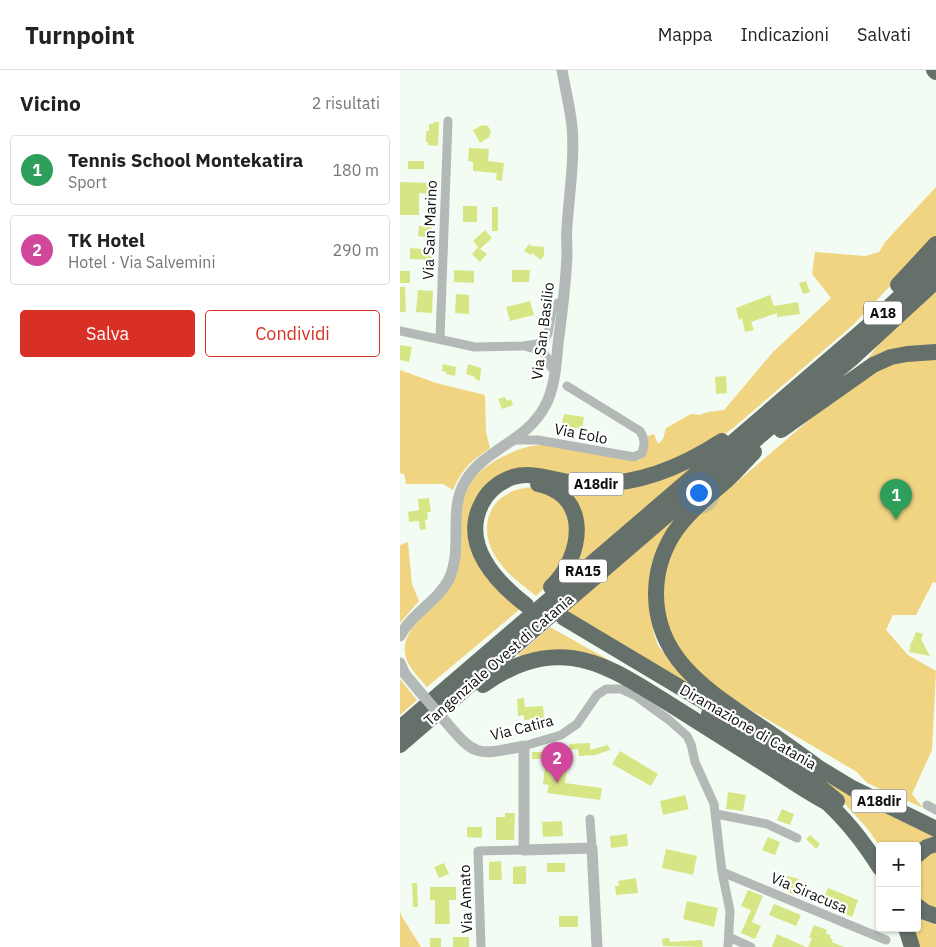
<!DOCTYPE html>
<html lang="it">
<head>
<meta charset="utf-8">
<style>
  :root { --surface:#fff; --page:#f2f2f2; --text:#222; --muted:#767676; --line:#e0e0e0; --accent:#d93025 }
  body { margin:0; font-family:"IBM Plex Sans",sans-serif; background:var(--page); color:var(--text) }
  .controls { position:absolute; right:15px; bottom:15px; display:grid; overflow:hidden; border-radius:5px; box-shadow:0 1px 4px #0004 }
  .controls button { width:45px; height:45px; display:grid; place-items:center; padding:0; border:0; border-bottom:1px solid var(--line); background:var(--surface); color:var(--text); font:25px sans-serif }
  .you { position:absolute; left:298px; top:422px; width:18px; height:18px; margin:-12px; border:4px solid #fff; border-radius:50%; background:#1a73e8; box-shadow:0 0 0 8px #1a73e833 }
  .badge { display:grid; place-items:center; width:32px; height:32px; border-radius:50%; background:var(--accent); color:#fff; font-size:16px; font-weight:700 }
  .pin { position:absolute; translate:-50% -41px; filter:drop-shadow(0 1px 2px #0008) }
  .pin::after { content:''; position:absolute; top:26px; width:18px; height:15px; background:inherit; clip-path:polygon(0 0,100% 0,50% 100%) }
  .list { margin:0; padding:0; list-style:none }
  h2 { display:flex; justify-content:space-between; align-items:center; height:65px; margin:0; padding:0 20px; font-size:21px }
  h2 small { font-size:16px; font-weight:400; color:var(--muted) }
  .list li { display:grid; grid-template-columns:32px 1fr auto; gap:15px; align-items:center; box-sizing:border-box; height:70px; margin:0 10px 10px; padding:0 10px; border:1px solid var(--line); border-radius:5px }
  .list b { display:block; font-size:19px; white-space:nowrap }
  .list p { margin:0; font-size:16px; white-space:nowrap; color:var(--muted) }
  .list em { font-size:16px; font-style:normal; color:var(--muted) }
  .actions { display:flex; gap:10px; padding:15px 20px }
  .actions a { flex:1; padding:11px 0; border:1px solid var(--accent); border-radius:5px; text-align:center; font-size:18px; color:var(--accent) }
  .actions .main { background:var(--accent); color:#fff }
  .map { position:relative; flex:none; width:536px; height:877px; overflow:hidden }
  header { display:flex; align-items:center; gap:30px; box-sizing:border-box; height:70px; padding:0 25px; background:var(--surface); border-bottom:1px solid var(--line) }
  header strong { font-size:24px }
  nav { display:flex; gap:28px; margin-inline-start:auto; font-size:18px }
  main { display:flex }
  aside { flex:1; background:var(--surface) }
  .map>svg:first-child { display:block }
</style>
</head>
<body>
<header>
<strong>Turnpoint</strong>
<nav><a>Mappa</a><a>Indicazioni</a><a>Salvati</a></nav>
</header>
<main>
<aside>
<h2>Vicino<small>2 risultati</small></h2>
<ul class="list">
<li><span class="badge" style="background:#2e9e5b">1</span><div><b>Tennis School Montekatira</b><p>Sport</p></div><em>180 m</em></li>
<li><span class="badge" style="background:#d1479c">2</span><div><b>TK Hotel</b><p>Hotel · Via Salvemini</p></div><em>290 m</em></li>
</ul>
<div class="actions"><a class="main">Salva</a><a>Condividi</a></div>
</aside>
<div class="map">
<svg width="536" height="877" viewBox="0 0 536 877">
  <rect width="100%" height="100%" fill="#f3fcf2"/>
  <path fill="#f0d482" d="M536,117V168L453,255L332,359L304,378L228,407L95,410L71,464L120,539L27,617C17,605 2,592 5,575C9,550 42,535 53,512C76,464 37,422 100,388C115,381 126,375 143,375L236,391C248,386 248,377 248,366L254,364L258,374L263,369L266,358L291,344L299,345L308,342L324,340L373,282L431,228L412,204L415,182L465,186L479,182L485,172Z
    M536,219V280L464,294L478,275Z
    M536,288V513L533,512L516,545H493L486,560L508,585L536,601L532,680L512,724L523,738L467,713L457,702L324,624L291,597L265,555L262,509L278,468L303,441L457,309L485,293Z
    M0,300L36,313L85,325L86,362L90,378C71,391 62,399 53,420L43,414H6L4,404L0,403Z
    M302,389L180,493L176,491L181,463L152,414L178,419Z
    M132,417L164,434L172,472L153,510L136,526C123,515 109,506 99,492C74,458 89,420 132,417Z
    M279,444L250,537L254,564L258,576L298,620L166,542Z
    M8,472L12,514L19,531L0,553V475Z
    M150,557L214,593L119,588V584Z
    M0,609L17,630L0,645Z
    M411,697L536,762V770L517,776H480L466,757Z
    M536,777V840L517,827V790Z
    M0,841L1,845L21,877H0Z
    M517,847L536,855V877H516L511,858H517Z"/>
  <path fill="#d7e685" d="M34,52H39L38,76L28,75V72H26V61H29V54H33Z
    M82,55L88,56L91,62L89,67L80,73L73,60Z
    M69,78L89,79L88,91L104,93L102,111L96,110L97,103L73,101V92L68,91Z
    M8,91H24V99H8Z
    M0,112L30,113V124L19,123V145H0Z
    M63,136H77V152H63Z
    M92,137H98V161H92Z
    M19,156L32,157L30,168L18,166Z
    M85,160L92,168L80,179L87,184L80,192L72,184L78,177L80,179L73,171Z
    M129,174L131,176L144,177V185L141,190L132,183L131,185L124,181Z
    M10,178L34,180L33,190L10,189Z
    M54,200L74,201V213L54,212Z
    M112,200H130L129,212H112Z
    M0,201H10V213H0Z
    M406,211L410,222L403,224L399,213Z
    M0,217H5L6,242H0Z
    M18,220L33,221L32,243L16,242Z
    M56,224L69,225V244L55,243Z
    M370,225L374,236L398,232L400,244L377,247V243L351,252L354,260L345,262L342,248L339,250L336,238Z
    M130,231L134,245L110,251L106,237Z
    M0,275L12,277L9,292L0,290Z
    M43,294L56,297L55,306L46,304V302L42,301Z
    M68,294L81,298L80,311L75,309V307L66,304Z
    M326,306L327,323L316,324L315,307Z
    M105,327L107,331L111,329L113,335L102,339L98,329Z
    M164,344L184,347L182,359L161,356Z
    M29,428L31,442H27L28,449L25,450L26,459L20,460L19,451L9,452L8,442L19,440L18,429Z
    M516,562L523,564L521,569L530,586L509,582L511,572H512Z
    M124,628L125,637L143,636L144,649L124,650V645L118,646L117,629Z
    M190,673V680L208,675L210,680L195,685L179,686L178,679L170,680L169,674Z
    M220,681L258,704L251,716L212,694Z
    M132,682H166L167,698L165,713L202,718L200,730L147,723L149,715L143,714L146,689H132Z
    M328,722L346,725L343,741L326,739Z
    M285,725L289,739L263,745L260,731Z
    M382,739L394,744L390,755L377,750Z
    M105,743H115L114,770H96V747H105Z
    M162,751L163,766L143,767L142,752Z
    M67,757H82V768L67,767Z
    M227,764L228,776L211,778L210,766Z
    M410,765L420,774L416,779L406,769Z
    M368,767L380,772L375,785L362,780Z
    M266,779L297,786L293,805L262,798Z
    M101,791L102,810H89V792Z
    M44,793L49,804L39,808L34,797Z
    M147,793H165V802H147Z
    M126,796V814H113V797Z
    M387,806L399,809L395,825L383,820Z
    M236,808L238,823L216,825L215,816H219L218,811Z
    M12,813H17L18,837H13Z
    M30,817H56V830H49L50,854H35V830H30Z
    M428,818L458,830L452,847L421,834Z
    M348,820L363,826L352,852L361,856L355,869L341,863L351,840L341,836Z
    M287,831L318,838L314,857L283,849Z
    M374,834L401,845L396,856L369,845Z
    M159,846H178V857H159Z
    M414,855L427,860L426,864L431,865L430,868L433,870L432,872L444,877H408L412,868L409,867Z
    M377,864L406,877H372Z
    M53,867H69V877H53Z
    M30,868H41V877H30Z
    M269,868L270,872L302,870L303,877L263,876L262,869Z"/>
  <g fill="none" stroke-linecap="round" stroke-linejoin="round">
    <path stroke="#b3b9b6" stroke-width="9" d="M0,261L75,277L123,276L137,274L142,272L148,264L152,241L158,233
      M40,269L48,51
      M128,277C142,280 147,283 151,297
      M114,370H138L234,387L242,383C245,374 245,369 240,361L167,316
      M124,676L161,665L177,654L197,625L206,619H221L236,626L269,650L287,666L291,674L295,692L314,734L322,802L330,841L328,877
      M527,735L536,740
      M316,744L367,754L397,768
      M190,749L192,778
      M322,802L486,870
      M329,867L351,877
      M81,877L78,781L124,780"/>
    <path stroke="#b3b9b6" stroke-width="11" d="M0,566C12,543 38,531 49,509C64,477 47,440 66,410C85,379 127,371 145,336C155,318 156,295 158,274C162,244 166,214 167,184C167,175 166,166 167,157C169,124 175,90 172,56C170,37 165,18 162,0
      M0,593L5,604L20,622
      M46,652C76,688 78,685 124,676V780L192,778L197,877"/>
    <path stroke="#65706b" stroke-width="16" d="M534,0L536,2
      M498,215L536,174
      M381,360L473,295L491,287L507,284L536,282
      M354,382C345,391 337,401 328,409C309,426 288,442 274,463C262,482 256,502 256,524C256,589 307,620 355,653C378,668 401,685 423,701
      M138,414C192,426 183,487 151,517
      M126,535C96,512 60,474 82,433C88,421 99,412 113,407C133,401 155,411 176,413C229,419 279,399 322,371
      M164,548L323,643
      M83,615C110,596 138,584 172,588C208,593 238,615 268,633C301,654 335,675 368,696C389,709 408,723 430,734
      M309,644L392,694L437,731
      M0,658L474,251L536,193
      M0,675L317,402L450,290L536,211
      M414,695L452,718L536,759
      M422,728C445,748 463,771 480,798
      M517,785L527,777L536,774
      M517,836L525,842L536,846
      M506,858L512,877"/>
    <path stroke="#b3b9b6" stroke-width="11" d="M20,622L46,652"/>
  </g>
  <g text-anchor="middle" stroke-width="4.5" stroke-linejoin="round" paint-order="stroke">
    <g fill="#fff" stroke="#555755" stroke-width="1">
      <rect x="464" y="231.5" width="38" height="23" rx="4"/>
      <rect x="168.5" y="402.5" width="55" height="23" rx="4"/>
      <rect x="159" y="489.5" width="48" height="23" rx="4"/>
      <rect x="451.5" y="719.5" width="55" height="23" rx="4"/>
    </g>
    <g font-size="14" font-weight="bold" fill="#0c0f0c">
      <text x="483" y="248">A18</text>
      <text x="196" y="419">A18dir</text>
      <text x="183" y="506">RA15</text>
      <text x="479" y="736">A18dir</text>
    </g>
    <g font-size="15" fill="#0c0f0c" stroke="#fff">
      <text transform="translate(30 160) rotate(-88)" y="5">Via San Marino</text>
      <text transform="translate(143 261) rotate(-83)" y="5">Via San Basilio</text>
      <text transform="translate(181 364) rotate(11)" y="5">Via Eolo</text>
      <text transform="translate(99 590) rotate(-41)" y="5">Tangenziale Ovest di Catania</text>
      <text transform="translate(348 657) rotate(30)" y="5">Diramazione di Catania</text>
      <text transform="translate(122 658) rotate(-14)" y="5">Via Catira</text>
      <text transform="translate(409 823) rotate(23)" y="5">Via Siracusa</text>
      <text transform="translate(66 829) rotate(-92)" y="5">Via Amato</text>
    </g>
  </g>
</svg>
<div class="controls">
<button>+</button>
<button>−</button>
</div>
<div class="you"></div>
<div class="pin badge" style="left:496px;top:450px;background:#2e9e5b">1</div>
<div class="pin badge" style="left:157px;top:713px;background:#d1479c">2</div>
</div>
</main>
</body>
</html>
